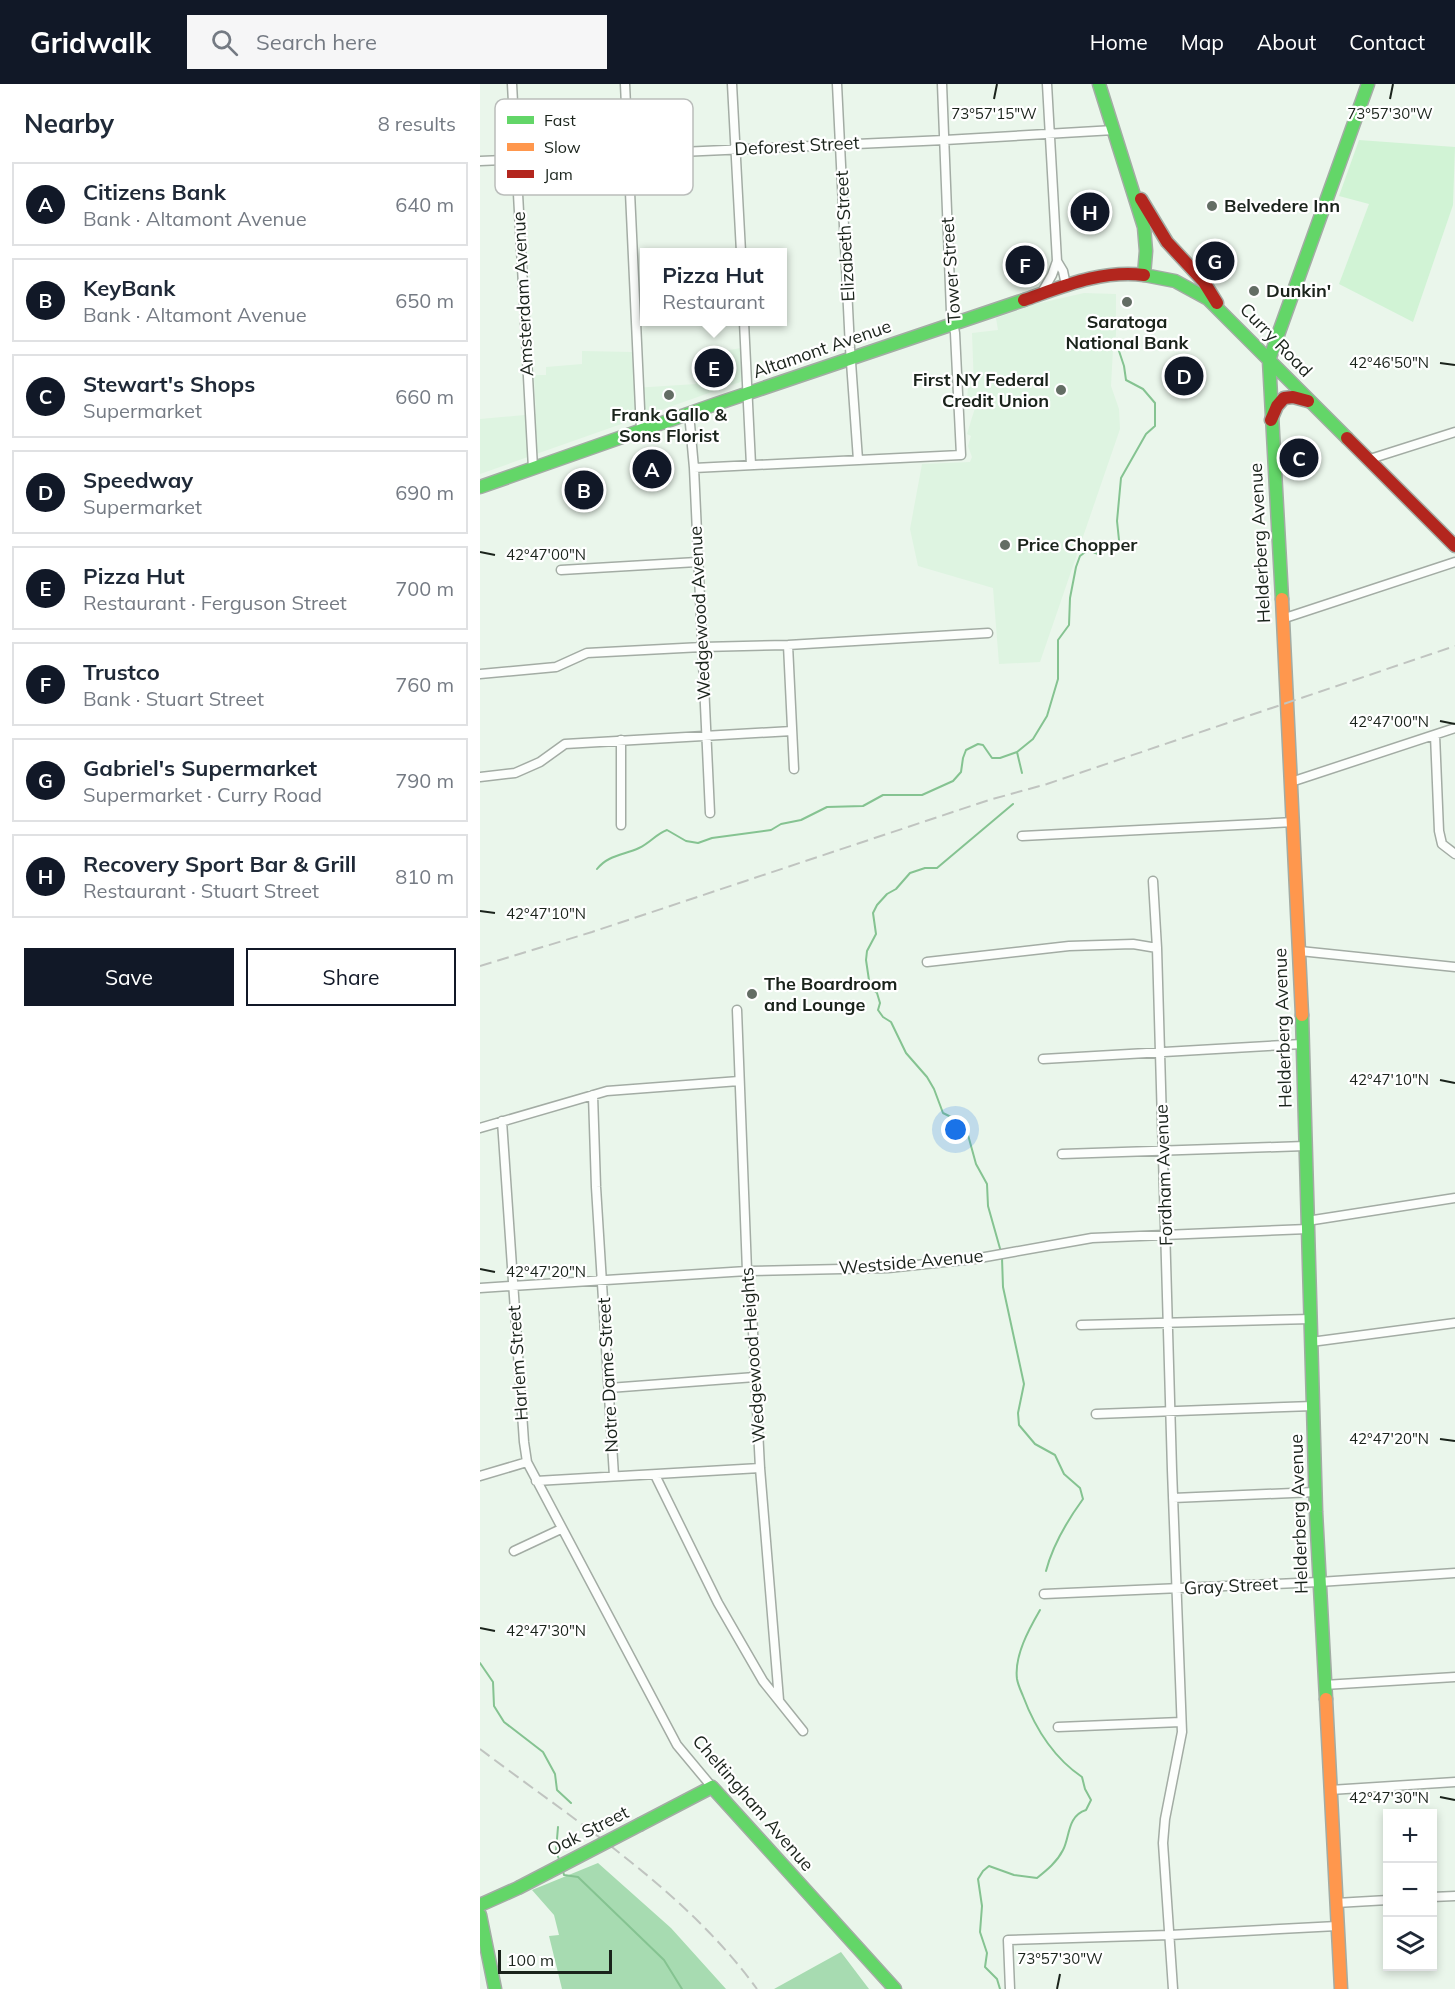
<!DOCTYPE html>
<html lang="en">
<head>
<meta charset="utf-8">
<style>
  :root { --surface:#fff; --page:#f6f6f7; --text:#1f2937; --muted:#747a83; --line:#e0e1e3; --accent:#111827 }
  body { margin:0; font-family:Mulish,sans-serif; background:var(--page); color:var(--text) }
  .controls { position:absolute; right:18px; bottom:18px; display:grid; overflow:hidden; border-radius:0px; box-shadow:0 3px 9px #0003 }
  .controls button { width:54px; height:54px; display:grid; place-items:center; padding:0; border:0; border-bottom:2px solid var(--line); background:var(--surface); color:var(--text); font:30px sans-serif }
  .scale { position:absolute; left:18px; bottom:15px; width:114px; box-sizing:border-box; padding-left:6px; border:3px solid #1a231b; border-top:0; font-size:16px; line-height:21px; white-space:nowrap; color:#1a231b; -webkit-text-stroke:4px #fff; paint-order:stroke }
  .you { position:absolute; left:476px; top:1046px; width:21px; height:21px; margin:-15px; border:4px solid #fff; border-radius:50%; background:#1a73e8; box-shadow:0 0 0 9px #1a73e833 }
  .badge { display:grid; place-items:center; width:39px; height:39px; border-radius:50%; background:var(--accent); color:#fff; font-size:20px; font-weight:700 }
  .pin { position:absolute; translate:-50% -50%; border:3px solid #fff; box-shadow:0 2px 6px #0006 }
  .popup { position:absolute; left:160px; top:164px; width:147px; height:78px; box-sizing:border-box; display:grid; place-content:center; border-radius:0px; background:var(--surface); filter:drop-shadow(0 2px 4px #0005); font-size:20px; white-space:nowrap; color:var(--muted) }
  .popup b { font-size:22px; color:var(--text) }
  .popup::after { content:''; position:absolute; left:50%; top:100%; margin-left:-12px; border:12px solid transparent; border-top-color:var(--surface) }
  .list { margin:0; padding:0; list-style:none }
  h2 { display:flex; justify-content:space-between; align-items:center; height:78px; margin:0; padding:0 24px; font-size:26px }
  h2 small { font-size:20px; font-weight:400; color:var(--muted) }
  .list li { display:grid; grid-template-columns:39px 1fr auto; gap:18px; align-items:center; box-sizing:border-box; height:84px; margin:0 12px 12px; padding:0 12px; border:2px solid var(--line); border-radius:0px }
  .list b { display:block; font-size:22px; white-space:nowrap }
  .list p { margin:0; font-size:20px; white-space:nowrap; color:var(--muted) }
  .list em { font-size:20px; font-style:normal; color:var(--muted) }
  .actions { display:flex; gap:12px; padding:18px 24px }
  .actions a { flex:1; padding:14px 0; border:2px solid var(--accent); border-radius:0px; text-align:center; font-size:21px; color:var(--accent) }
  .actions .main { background:var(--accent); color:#fff }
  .icon { flex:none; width:33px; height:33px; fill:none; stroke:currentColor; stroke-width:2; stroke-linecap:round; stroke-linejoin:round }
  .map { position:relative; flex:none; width:975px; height:1905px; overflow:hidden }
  header { display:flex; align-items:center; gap:36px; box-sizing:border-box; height:84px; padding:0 30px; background:var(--accent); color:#fff }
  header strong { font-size:28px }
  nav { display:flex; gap:33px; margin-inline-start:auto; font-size:21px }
  .search { width:420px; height:54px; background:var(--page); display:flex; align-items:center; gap:15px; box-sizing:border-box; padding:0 21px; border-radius:0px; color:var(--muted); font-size:22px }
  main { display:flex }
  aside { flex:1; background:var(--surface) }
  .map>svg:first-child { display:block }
</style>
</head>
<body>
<header>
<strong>Gridwalk</strong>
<div class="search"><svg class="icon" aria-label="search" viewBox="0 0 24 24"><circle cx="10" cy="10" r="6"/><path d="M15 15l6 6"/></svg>Search here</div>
<nav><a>Home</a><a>Map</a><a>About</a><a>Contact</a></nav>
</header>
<main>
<aside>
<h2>Nearby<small>8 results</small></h2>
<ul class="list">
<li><span class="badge">A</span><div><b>Citizens Bank</b><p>Bank · Altamont Avenue</p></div><em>640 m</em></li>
<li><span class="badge">B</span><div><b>KeyBank</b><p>Bank · Altamont Avenue</p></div><em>650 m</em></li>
<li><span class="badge">C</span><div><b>Stewart's Shops</b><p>Supermarket</p></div><em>660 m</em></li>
<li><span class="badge">D</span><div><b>Speedway</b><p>Supermarket</p></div><em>690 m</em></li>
<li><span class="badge">E</span><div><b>Pizza Hut</b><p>Restaurant · Ferguson Street</p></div><em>700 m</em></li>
<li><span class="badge">F</span><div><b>Trustco</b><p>Bank · Stuart Street</p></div><em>760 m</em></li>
<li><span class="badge">G</span><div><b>Gabriel's Supermarket</b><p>Supermarket · Curry Road</p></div><em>790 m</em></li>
<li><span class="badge">H</span><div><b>Recovery Sport Bar &amp; Grill</b><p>Restaurant · Stuart Street</p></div><em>810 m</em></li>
</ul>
<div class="actions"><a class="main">Save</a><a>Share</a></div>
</aside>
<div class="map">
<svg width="975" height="1905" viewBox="0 0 975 1905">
  <rect width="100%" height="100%" fill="#eaf6eb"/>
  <path fill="#def4e1" d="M604,209L636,210V250L635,262L633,265L631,302L639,325L640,345L560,578L519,580L513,504L438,482L430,445L442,380L490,378L492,373L488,362L491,352L487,350L498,314L487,315L488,303H494L492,249L518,246L516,234L556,220Z
    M261,264L263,297L0,390V335L56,330L54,291H66V283L102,280V267L152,268L154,304L216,300L218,280L243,267Z"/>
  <path fill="#d1f3d5" d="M879,56L975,63L973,121L933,238L859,200L889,120L859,112Z"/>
  <path fill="#a7dbb1" d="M118,1779L191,1844L246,1905H82L69,1852L79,1851L74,1831L52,1806Z
    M361,1868L389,1905H294Z"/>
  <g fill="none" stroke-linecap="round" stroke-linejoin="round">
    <path stroke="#85c391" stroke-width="2" d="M542,689L537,668L553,655L567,632L578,595V556L589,541L590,514L596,483L600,472L608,466L618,470L639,456L637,437L641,394L666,350L675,342V319L663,305L646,296L644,282L639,267
      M117,785C128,771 144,771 159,764C170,759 176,750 187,746L206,757L218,759L232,754L291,746L301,740L321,736L347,723L383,722L403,711H442L473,697L481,688L483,674L486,666L498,660L503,661L512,674H520L537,668
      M521,1168L508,1122L507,1100L496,1080L485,1040L463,1029L454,1005L447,993L426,969L411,938L403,933L398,926L400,919L397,909L390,903L386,876L387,867L396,850L393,829L397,821L407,810L416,805L430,789L445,784H457L533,720
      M522,1174L523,1203L544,1300L538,1329L539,1341L555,1360L575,1371L584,1390L600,1404L603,1415C587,1437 573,1460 566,1487
      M0,1579L13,1598L14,1622L24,1638L63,1668L75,1690L77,1706L91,1719
      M78,1743L76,1767L80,1778
      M83,1787L84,1791L98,1793L184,1876L202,1905
      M520,1905L517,1895L505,1883L507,1869L500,1848L502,1822L498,1795L503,1787L509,1782L534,1791L557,1794C567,1786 577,1778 583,1766C590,1753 587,1732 606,1726L611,1716L605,1705L602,1693C574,1674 555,1644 543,1612C541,1607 538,1601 537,1595C534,1572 549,1545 560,1526"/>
    <g stroke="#a3aca4" stroke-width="11">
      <path id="street" d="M32,0L53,384
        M145,0L161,346
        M252,0L261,168
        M357,0L370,264L378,376
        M0,77L465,56L634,46
        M577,177L583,187L586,201
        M561,210L572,191L577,177L567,0
        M264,238L271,381
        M209,329L214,384L230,729
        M890,375L975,348
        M214,384L481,371L475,249L471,228L462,0
        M81,486L217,478
        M802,535L975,478
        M308,561L314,685
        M0,590L76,583L107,569L222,563L308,561L508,549
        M955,651L959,747L962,760L975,770
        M0,693L35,689L60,678L85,660L312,647
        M811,698L975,644
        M141,741V656
        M542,752L814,738
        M673,797L677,864L692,1386L702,1648L685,1735L683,1759L693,1905
        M820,867L975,883
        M447,878L589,862L653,860L677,864
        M257,926L267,1187L272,1228L280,1384L299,1616
        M563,975L822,960
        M113,1011L116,1103L134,1392
        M22,1037L44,1358L47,1378L197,1661L232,1703
        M0,1044L127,1007L259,997
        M582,1070L825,1062
        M827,1137L975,1114
        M0,1204L267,1187L408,1184L494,1175L612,1154L828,1145
        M601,1241L831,1235
        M831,1258L975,1239
        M129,1304L275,1293
        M616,1330L833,1322
        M175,1391L238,1519L283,1597L323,1647
        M0,1392L47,1378
        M56,1397L280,1384
        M693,1414L835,1408
        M34,1467L81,1445
        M564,1510L839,1498L975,1489
        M844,1601L975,1593
        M578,1643L701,1638
        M850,1706L975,1698
        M952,1813L975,1812
        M856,1819L908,1816
        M530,1905L528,1856L690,1851L857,1842"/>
    </g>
    <g stroke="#a3aca4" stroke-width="15">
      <path id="fast" d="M619,0L664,143L666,167L664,191L695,197L728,215L867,354
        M0,403L236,320L544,216
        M802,515L789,276L888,0
        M822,931L836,1428L846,1615
        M161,1740L232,1703L415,1905
        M0,1821L38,1804
        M0,1831L15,1905"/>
    </g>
    <g stroke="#a3aca4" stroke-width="15">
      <path id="slow" d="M802,515L822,931
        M846,1615L861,1905"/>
    </g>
    <g stroke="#a3aca4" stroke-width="15">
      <path id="jam" d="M661,115L687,158L724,198L737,219
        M544,216C584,202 621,186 664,191
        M791,336L797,322L804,314L813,313L828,317
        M867,354L975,462"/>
    </g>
    <use href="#street" stroke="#fcfefc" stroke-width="8"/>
    <use href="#fast" stroke="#63d668" stroke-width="12"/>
    <use href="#slow" stroke="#ff974d" stroke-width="12"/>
    <use href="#jam" stroke="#b3261e" stroke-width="12"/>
    <path stroke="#c0c4c0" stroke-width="2" stroke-dasharray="12 6" stroke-linecap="butt" d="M0,882L112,848L509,716L567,700L975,562
      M0,1665C95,1737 206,1807 277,1905"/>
    <g stroke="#a3aca4" stroke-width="15" stroke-linecap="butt">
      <path id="fast-bridge" d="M38,1804L161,1740"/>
    </g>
    <use href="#fast-bridge" stroke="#63d668" stroke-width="12"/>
  </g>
  <path fill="none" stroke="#1a231b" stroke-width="2" d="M514,15L517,0M910,15L913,0M960,279L975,281M0,468L15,471M960,637L975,640M0,827L15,829M960,996L975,999M0,1185L15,1188M960,1355L975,1357M0,1544L15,1547M960,1713L975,1716M577,1905L580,1890"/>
  <g fill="#636d64" stroke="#fff" stroke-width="2">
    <circle cx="732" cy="122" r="6"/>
    <circle cx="774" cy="207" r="6"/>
    <circle cx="647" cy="218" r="6"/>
    <circle cx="581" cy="306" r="6"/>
    <circle cx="189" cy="311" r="6"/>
    <circle cx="525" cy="461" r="6"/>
    <circle cx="272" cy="910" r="6"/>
  </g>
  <g text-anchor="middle" stroke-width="4.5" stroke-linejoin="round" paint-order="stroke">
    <g font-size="18" fill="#1a231b" stroke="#fff">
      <text transform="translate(317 62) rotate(-3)" y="6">Deforest Street</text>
      <text transform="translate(365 152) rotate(-93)" y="6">Elizabeth Street</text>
      <text transform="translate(471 186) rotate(-94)" y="6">Tower Street</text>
      <text transform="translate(43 210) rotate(-93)" y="6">Amsterdam Avenue</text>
      <text transform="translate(796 256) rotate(46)" y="6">Curry Road</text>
      <text transform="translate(342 265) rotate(-19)" y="6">Altamont Avenue</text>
      <text transform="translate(780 459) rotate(-93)" y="6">Helderberg Avenue</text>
      <text transform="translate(220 529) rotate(-93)" y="6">Wedgewood Avenue</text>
      <text transform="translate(803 944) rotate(-92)" y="6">Helderberg Avenue</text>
      <text transform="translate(684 1091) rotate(-92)" y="6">Fordham Avenue</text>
      <text transform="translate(431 1178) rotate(-5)" y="6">Westside Avenue</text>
      <text transform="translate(273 1271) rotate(-94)" y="6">Wedgewood Heights</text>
      <text transform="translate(38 1279) rotate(-94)" y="6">Harlem Street</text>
      <text transform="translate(128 1291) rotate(-93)" y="6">Notre Dame Street</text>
      <text transform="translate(819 1430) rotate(-92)" y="6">Helderberg Avenue</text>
      <text transform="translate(751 1502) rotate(-3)" y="6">Gray Street</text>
      <text transform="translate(273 1719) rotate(49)" y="6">Cheltingham Avenue</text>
      <text transform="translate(108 1747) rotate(-27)" y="6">Oak Street</text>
    </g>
    <g font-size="18" font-weight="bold" fill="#1a231b" stroke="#fff" text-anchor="start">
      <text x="744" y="128">Belvedere Inn</text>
      <text x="786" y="213">Dunkin'</text>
      <text x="647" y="244" text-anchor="middle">Saratoga<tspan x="647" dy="21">National Bank</tspan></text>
      <text x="569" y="302" text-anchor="end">First NY Federal<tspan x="569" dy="21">Credit Union</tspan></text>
      <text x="189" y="337" text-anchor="middle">Frank Gallo &amp;<tspan x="189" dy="21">Sons Florist</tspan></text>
      <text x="537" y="467">Price Chopper</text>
      <text x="284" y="906">The Boardroom<tspan x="284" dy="21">and Lounge</tspan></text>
    </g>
  </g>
  <rect x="15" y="15" width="198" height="96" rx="9" fill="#fff" stroke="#babdbb" stroke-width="1.5"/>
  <rect x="27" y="32" width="27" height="8" fill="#63d668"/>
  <rect x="27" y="59" width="27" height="8" fill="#ff974d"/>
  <rect x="27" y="86" width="27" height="8" fill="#b3261e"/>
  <g font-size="16" fill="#1a231b">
    <text x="64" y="42">Fast</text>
    <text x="64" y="69">Slow</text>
    <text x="64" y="96">Jam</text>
  </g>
  <g font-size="15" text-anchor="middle" fill="#1a231b" stroke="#fff" stroke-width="4.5" stroke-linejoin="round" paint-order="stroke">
    <text x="514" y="35">73°57'15"W</text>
    <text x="910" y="35">73°57'30"W</text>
    <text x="909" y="284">42°46'50"N</text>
    <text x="66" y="476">42°47'00"N</text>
    <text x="909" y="643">42°47'00"N</text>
    <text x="66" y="835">42°47'10"N</text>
    <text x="909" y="1001">42°47'10"N</text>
    <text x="66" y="1193">42°47'20"N</text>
    <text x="909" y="1360">42°47'20"N</text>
    <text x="66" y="1552">42°47'30"N</text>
    <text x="909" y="1719">42°47'30"N</text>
    <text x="580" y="1880">73°57'30"W</text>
  </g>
</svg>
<div class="controls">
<button>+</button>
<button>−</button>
<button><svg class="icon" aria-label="layers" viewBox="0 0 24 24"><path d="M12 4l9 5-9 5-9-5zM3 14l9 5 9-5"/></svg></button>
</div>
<div class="scale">100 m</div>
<div class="you"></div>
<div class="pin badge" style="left:172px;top:385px">A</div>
<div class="pin badge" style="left:104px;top:406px">B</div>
<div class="pin badge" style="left:819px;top:374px">C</div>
<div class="pin badge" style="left:704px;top:292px">D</div>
<div class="pin badge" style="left:234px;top:284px">E</div>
<div class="popup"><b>Pizza Hut</b>Restaurant</div>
<div class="pin badge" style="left:545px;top:181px">F</div>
<div class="pin badge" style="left:735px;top:177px">G</div>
<div class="pin badge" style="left:610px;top:128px">H</div>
</div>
</main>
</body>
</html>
